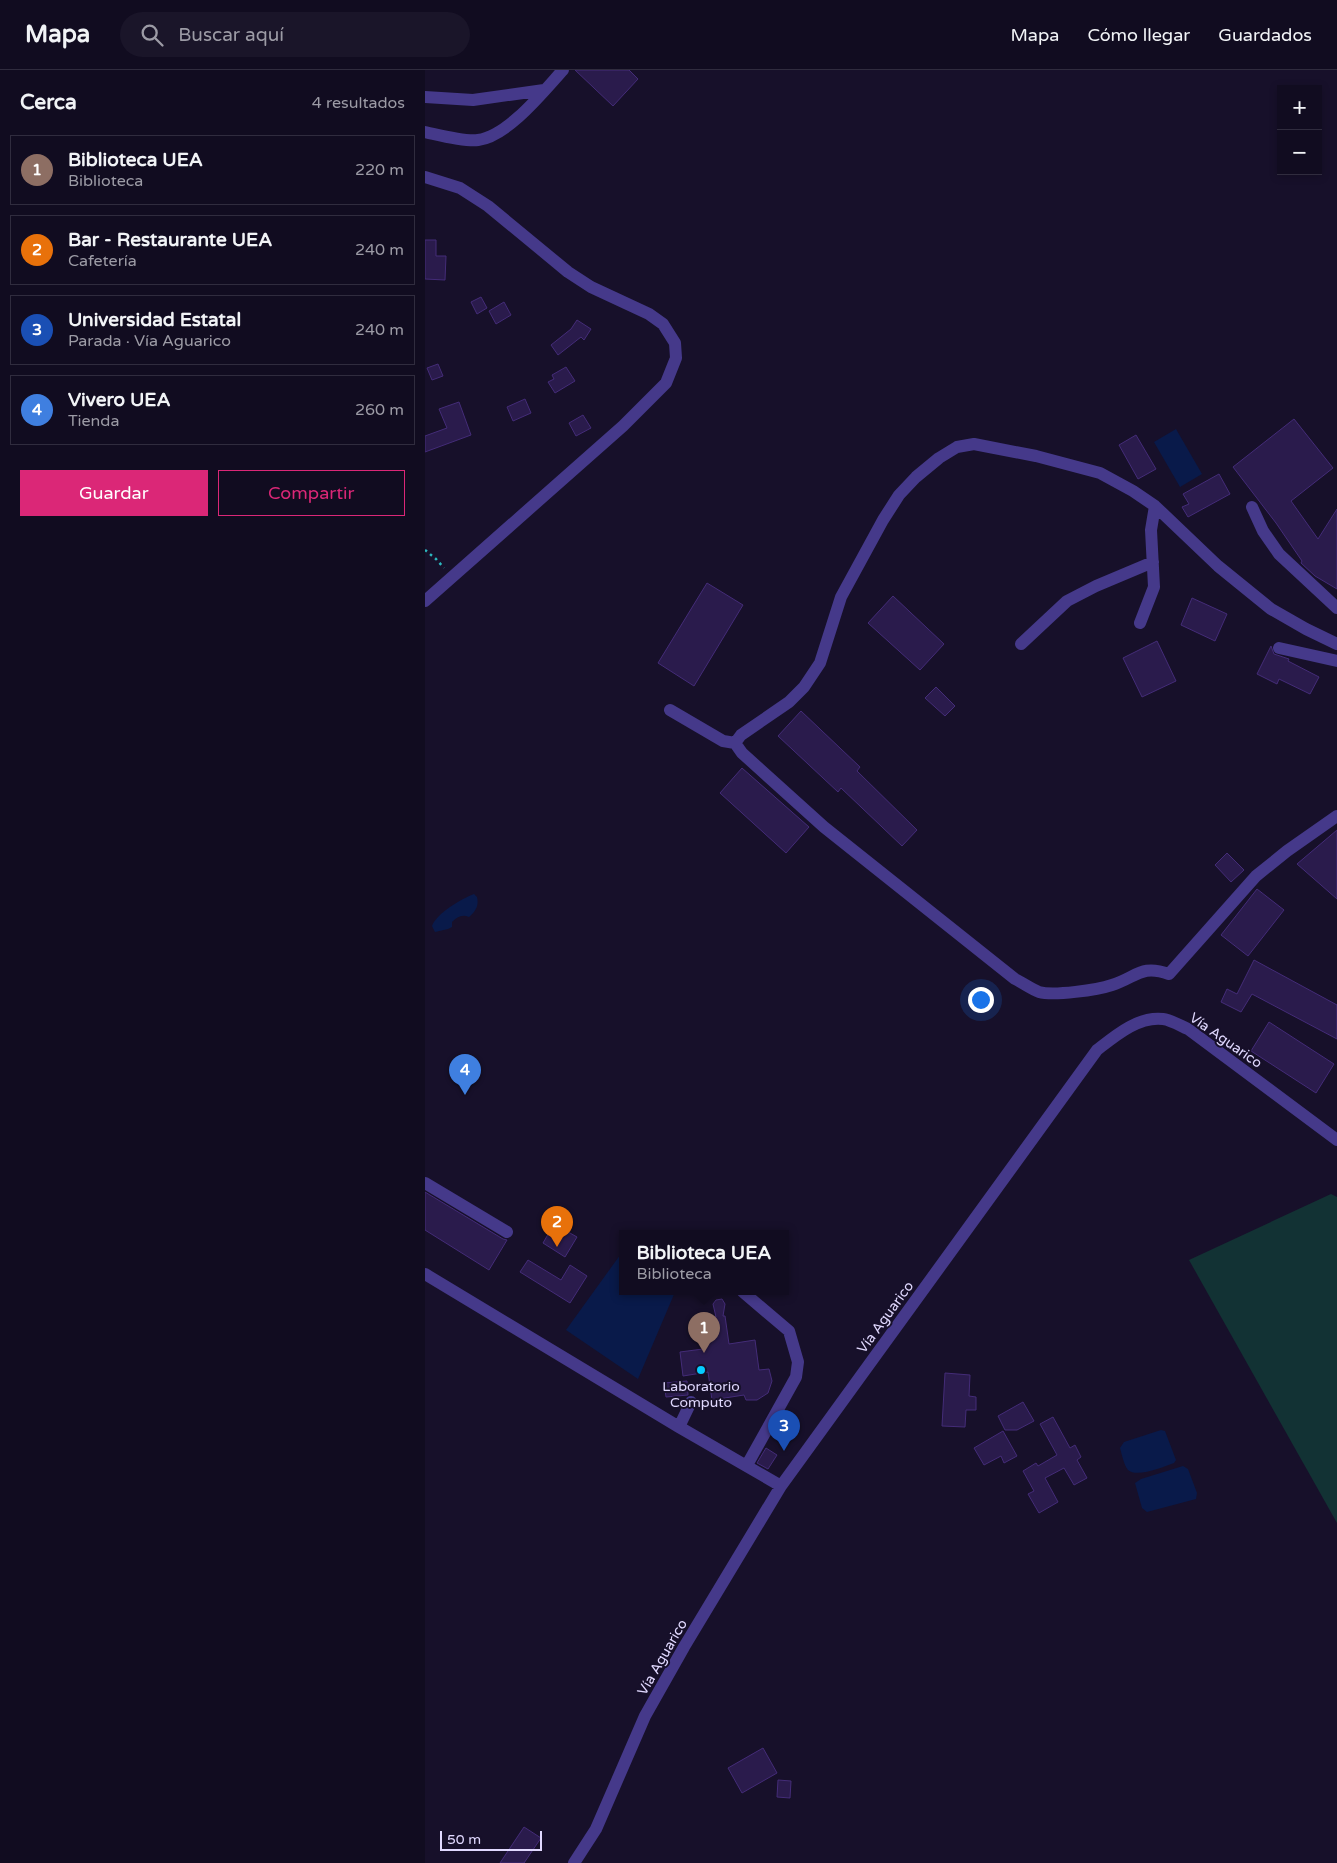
<!DOCTYPE html>
<html lang="es">
<head>
<meta charset="utf-8">
<style>
  :root { --surface:#110c20; --page:#1a1529; --text:#f1f3f6; --muted:#9c9ba5; --line:#302c3e; --accent:#db2777 }
  body { margin:0; font-family:"Varela Round",sans-serif; background:var(--page); color:var(--text) }
  .controls { position:absolute; right:15px; top:15px; display:grid; overflow:hidden; border-radius:0px; box-shadow:0 2px 8px #0003 }
  .controls button { width:45px; height:45px; display:grid; place-items:center; padding:0; border:0; border-bottom:1px solid var(--line); background:var(--surface); color:var(--text); font:25px sans-serif }
  .scale { position:absolute; left:15px; bottom:12px; width:102px; box-sizing:border-box; padding-left:5px; border:2px solid #e1d9ff; border-top:0; font-size:14px; line-height:18px; white-space:nowrap; color:#e1d9ff; -webkit-text-stroke:4px #17102a; paint-order:stroke }
  .you { position:absolute; left:555px; top:929px; width:18px; height:18px; margin:-12px; border:4px solid #fff; border-radius:50%; background:#1a73e8; box-shadow:0 0 0 8px #1a73e833 }
  .badge { display:grid; place-items:center; width:32px; height:32px; border-radius:50%; background:var(--accent); color:#fff; font-size:16px; font-weight:700 }
  .pin { position:absolute; translate:-50% -41px; filter:drop-shadow(0 1px 2px #0008) }
  .pin::after { content:''; position:absolute; top:26px; width:18px; height:15px; background:inherit; clip-path:polygon(0 0,100% 0,50% 100%) }
  .popup { position:absolute; left:194px; top:1160px; width:170px; height:65px; box-sizing:border-box; display:grid; place-content:center; border-radius:0px; background:var(--surface); filter:drop-shadow(0 1px 4px #0005); font-size:16px; white-space:nowrap; color:var(--muted) }
  .popup b { font-size:19px; color:var(--text) }
  .popup::after { content:''; position:absolute; left:50%; top:100%; margin-left:-10px; border:10px solid transparent; border-top-color:var(--surface) }
  .list { margin:0; padding:0; list-style:none }
  h2 { display:flex; justify-content:space-between; align-items:center; height:65px; margin:0; padding:0 20px; font-size:21px }
  h2 small { font-size:16px; font-weight:400; color:var(--muted) }
  .list li { display:grid; grid-template-columns:32px 1fr auto; gap:15px; align-items:center; box-sizing:border-box; height:70px; margin:0 10px 10px; padding:0 10px; border:1px solid var(--line); border-radius:0px }
  .list b { display:block; font-size:19px; white-space:nowrap }
  .list p { margin:0; font-size:16px; white-space:nowrap; color:var(--muted) }
  .list em { font-size:16px; font-style:normal; color:var(--muted) }
  .actions { display:flex; gap:10px; padding:15px 20px }
  .actions a { flex:1; padding:11px 0; border:1px solid var(--accent); border-radius:0px; text-align:center; font-size:18px; color:var(--accent) }
  .actions .main { background:var(--accent); color:#fff }
  .icon { flex:none; width:28px; height:28px; fill:none; stroke:currentColor; stroke-width:2; stroke-linecap:round; stroke-linejoin:round }
  .map { position:relative; flex:none; width:912px; height:1793px; overflow:hidden }
  header { display:flex; align-items:center; gap:30px; box-sizing:border-box; height:70px; padding:0 25px; background:var(--surface); border-bottom:1px solid var(--line) }
  header strong { font-size:24px }
  nav { display:flex; gap:28px; margin-inline-start:auto; font-size:18px }
  .search { width:350px; height:45px; background:var(--page); display:flex; align-items:center; gap:12px; box-sizing:border-box; padding:0 18px; border-radius:28px; color:var(--muted); font-size:19px }
  main { display:flex }
  aside { flex:1; background:var(--surface) }
  .map>svg:first-child { display:block }
</style>
</head>
<body>
<header>
<strong>Mapa</strong>
<div class="search"><svg class="icon" aria-label="search" viewBox="0 0 24 24"><circle cx="10" cy="10" r="6"/><path d="M15 15l6 6"/></svg>Buscar aquí</div>
<nav><a>Mapa</a><a>Cómo llegar</a><a>Guardados</a></nav>
</header>
<main>
<aside>
<h2>Cerca<small>4 resultados</small></h2>
<ul class="list">
<li><span class="badge" style="background:#8d6e63">1</span><div><b>Biblioteca UEA</b><p>Biblioteca</p></div><em>220 m</em></li>
<li><span class="badge" style="background:#e8710a">2</span><div><b>Bar - Restaurante UEA</b><p>Cafetería</p></div><em>240 m</em></li>
<li><span class="badge" style="background:#1a4fb4">3</span><div><b>Universidad Estatal</b><p>Parada · Vía Aguarico</p></div><em>240 m</em></li>
<li><span class="badge" style="background:#3f7fe0">4</span><div><b>Vivero UEA</b><p>Tienda</p></div><em>260 m</em></li>
</ul>
<div class="actions"><a class="main">Guardar</a><a>Compartir</a></div>
</aside>
<div class="map">
<svg width="912" height="1793" viewBox="0 0 912 1793">
  <rect width="100%" height="100%" fill="#17102a"/>
  <path fill="#123234" d="M906,1124L912,1127V1453L764,1190Z"/>
  <path fill="#091a4a" d="M751,359L777,404L755,417L729,372Z
    M49,824L52,827C54,835 51,841 44,847C37,844 32,847 27,852V857L23,859L10,862L7,856C12,843 36,829 49,824Z
    M198,1181V1222H250L213,1309L141,1260Z
    M736,1360L740,1361L751,1390L749,1393C738,1397 712,1408 703,1400C699,1395 697,1385 695,1378L699,1372Z
    M758,1396L763,1399L772,1423L771,1429L722,1442L717,1438L710,1413L716,1409Z"/>
  <path fill="#2a1b4c" stroke="#442c78" d="M150,0H204L213,9L188,36Z
    M0,170H11V186H21L20,210L0,209Z
    M56,227L62,238L52,244L46,232Z
    M79,232L86,245L71,254L64,241Z
    M152,250L166,259L159,270L156,267L133,285L126,275L146,259Z
    M13,294L18,306L7,310L2,298Z
    M141,297L150,311L130,323L123,312L129,309L127,305Z
    M100,329L106,343L88,351L82,337Z
    M34,332L46,365L0,382V366L22,358L14,339Z
    M158,345L166,358L151,366L144,353Z
    M869,349L908,398L866,431L893,469L912,439V519L890,506L876,493L877,491L851,453L808,397Z
    M711,365L731,399L713,409L694,375Z
    M794,404L805,424L763,447L757,437L764,434L758,424Z
    M282,513L318,535L269,616L233,593Z
    M468,526L519,574L495,600L443,553Z
    M767,528L802,544L790,571L756,555Z
    M732,571L751,611L717,627L698,588Z
    M846,576L849,584L864,589L863,591L894,607L885,624L854,609L852,614L832,604Z
    M511,617L530,636L520,646L500,628Z
    M376,641L435,697L432,701L492,760L477,776L416,718L413,722L353,666Z
    M317,698L384,757L361,783L295,723Z
    M912,760V829L872,794Z
    M802,783L819,800L806,812L790,795Z
    M832,819L859,840L823,886L796,865Z
    M829,890L912,935V969L827,924L816,942L796,932L802,919L812,924Z
    M844,952L909,994L891,1023L826,981Z
    M0,1122L78,1169L82,1170L64,1200L0,1160Z
    M129,1154L152,1167L140,1187L118,1173Z
    M103,1190L136,1210L145,1195L162,1206L145,1233L95,1202Z
    M297,1229L300,1234L298,1246H300L304,1274L330,1270L334,1300L344,1299L347,1311L343,1323L332,1330H321L319,1325L287,1330L283,1302L258,1306L255,1282L278,1279L274,1249L291,1247L288,1234L291,1230Z
    M520,1303L545,1305L544,1326L551,1327V1340H541L540,1357L517,1356Z
    M262,1311L263,1325L241,1327L239,1313Z
    M598,1332L609,1351L592,1360H580L573,1346Z
    M628,1347L645,1378L650,1375L656,1387L652,1390L662,1408L649,1415L639,1398L620,1408L633,1432L614,1443L603,1424L609,1421L598,1401L611,1393L613,1396L632,1385L615,1354Z
    M578,1361L592,1386L579,1393L576,1386L559,1395L549,1378Z
    M341,1378L352,1385L343,1399L332,1393Z
    M338,1678L352,1703L317,1723L303,1698Z
    M353,1710L366,1711L365,1728L352,1727Z
    M99,1757L116,1768L99,1793H75Z"/>
  <g fill="none" stroke-linecap="round" stroke-linejoin="round">
    <path stroke="#2cb8bf" stroke-width="2.5" stroke-dasharray="2.5 4" stroke-linecap="butt" d="M0,480L11,489L19,498"/>
    <path stroke="#45398a" stroke-width="12" d="M0,27L48,30L119,20
      M0,62C14,65 40,72 53,70C83,66 118,22 138,0
      M0,107L35,118L63,136L143,202L166,217L224,244L238,254L250,273L251,288L241,313L198,356L0,531
      M827,437L838,461L854,484L912,538
      M715,553L729,517L726,460L730,436
      M596,574L642,531L671,516L728,492
      M912,574L881,559L846,539L793,496L730,436L708,421L675,403L611,386L549,374L532,377L514,388L491,407L474,425L458,450L416,527L395,593L379,617L364,632L316,665L310,673L317,683L399,757L590,909C598,913 606,919 614,922C629,926 672,920 687,915C712,907 716,894 744,904L831,806L862,781L912,746
      M854,578L912,591
      M245,640L298,671L310,673
      M0,1113L82,1162
      M0,1204L254,1357L356,1416
      M318,1222L364,1261L373,1292L371,1307L322,1395
      M254,1357L266,1332
      M149,1793L171,1759L220,1646L259,1577L356,1416L672,980C690,966 713,946 738,949C746,950 756,956 763,959L912,1070"/>
  </g>
  <circle fill="#05cbff" stroke="#17102a" stroke-width="2" cx="276" cy="1300" r="5"/>
  <g text-anchor="middle" stroke-width="4" stroke-linejoin="round" paint-order="stroke">
    <g font-size="14" fill="#e1d9ff" stroke="#17102a">
      <text transform="translate(801 970) rotate(35)" y="5">Vía Aguarico</text>
      <text transform="translate(460 1247) rotate(-54)" y="5">Vía Aguarico</text>
      <text transform="translate(237 1587) rotate(-60)" y="5">Vía Aguarico</text>
    </g>
    <g font-size="14" fill="#e1d9ff" stroke="#17102a">
      <text x="276" y="1321">Laboratorio<tspan x="276" dy="16">Computo</tspan></text>
    </g>
  </g>
</svg>
<div class="controls">
<button>+</button>
<button>−</button>
</div>
<div class="scale">50 m</div>
<div class="you"></div>
<div class="pin badge" style="left:279px;top:1283px;background:#8d6e63">1</div>
<div class="popup"><b>Biblioteca UEA</b>Biblioteca</div>
<div class="pin badge" style="left:132px;top:1177px;background:#e8710a">2</div>
<div class="pin badge" style="left:359px;top:1381px;background:#1a4fb4">3</div>
<div class="pin badge" style="left:40px;top:1025px;background:#3f7fe0">4</div>
</div>
</main>
</body>
</html>
